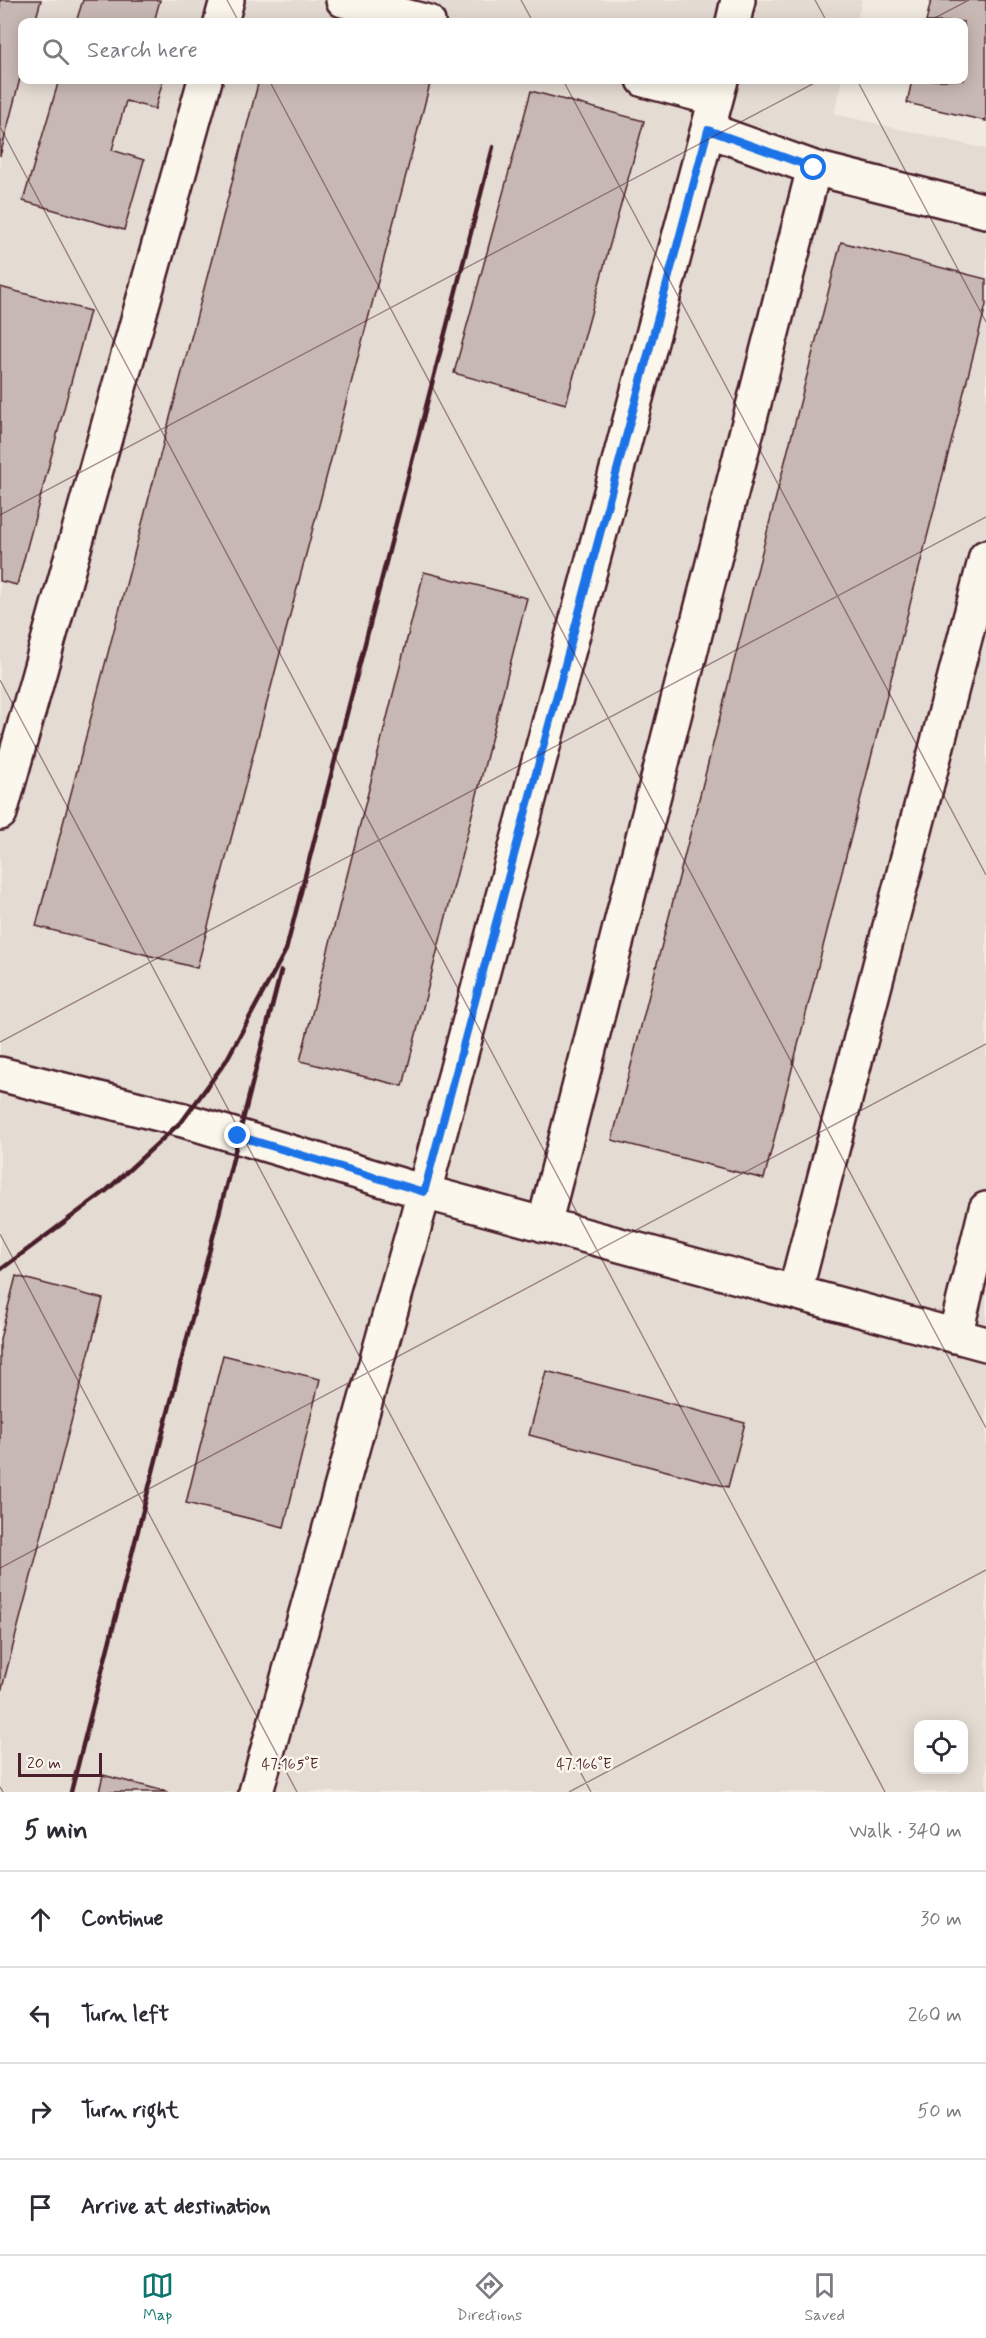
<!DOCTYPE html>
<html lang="en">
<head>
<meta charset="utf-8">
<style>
  :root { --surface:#fff; --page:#f7f7f7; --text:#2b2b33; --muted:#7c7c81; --line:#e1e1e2; --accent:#0f766e }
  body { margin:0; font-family:Mynerve,sans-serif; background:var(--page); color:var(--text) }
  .controls { position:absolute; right:18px; bottom:18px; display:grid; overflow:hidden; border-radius:12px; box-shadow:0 3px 15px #0003 }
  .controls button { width:54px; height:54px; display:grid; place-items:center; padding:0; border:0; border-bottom:2px solid var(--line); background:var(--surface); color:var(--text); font:30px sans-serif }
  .scale { position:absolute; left:18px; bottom:15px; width:84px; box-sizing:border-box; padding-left:6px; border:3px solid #4a1f2b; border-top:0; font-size:16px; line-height:21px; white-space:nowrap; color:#4a1f2b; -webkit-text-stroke:4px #fbf7ec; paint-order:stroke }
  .stop { position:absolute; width:18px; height:18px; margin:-14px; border:4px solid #1a73e8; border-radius:50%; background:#fff }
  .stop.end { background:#1a73e8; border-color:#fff; box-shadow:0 2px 6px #0008 }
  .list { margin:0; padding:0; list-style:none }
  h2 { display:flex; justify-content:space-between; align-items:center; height:78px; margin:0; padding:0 24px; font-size:26px }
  h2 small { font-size:20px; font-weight:400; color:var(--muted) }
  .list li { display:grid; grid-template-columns:39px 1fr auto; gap:18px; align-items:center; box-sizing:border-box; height:96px; padding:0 24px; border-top:2px solid var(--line) }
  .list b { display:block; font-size:22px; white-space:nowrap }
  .list em { font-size:20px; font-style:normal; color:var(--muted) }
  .icon { flex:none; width:33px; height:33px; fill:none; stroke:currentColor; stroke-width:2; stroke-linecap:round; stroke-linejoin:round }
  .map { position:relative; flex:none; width:986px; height:1792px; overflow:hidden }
  .search { position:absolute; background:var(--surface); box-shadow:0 3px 15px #0003; left:18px; right:18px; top:18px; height:66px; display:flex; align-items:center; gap:15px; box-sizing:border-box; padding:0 21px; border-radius:12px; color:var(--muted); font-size:22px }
  .sheet { height:462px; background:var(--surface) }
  nav { display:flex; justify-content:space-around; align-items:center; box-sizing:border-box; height:84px; border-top:2px solid var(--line); background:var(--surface); font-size:16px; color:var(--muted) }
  nav a { display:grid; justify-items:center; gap:3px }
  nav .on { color:var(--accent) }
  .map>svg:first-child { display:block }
</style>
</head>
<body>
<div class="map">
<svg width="986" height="1792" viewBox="0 0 986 1792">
  <rect width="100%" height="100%" fill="#f0eae0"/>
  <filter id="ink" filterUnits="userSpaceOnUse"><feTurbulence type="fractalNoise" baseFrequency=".0167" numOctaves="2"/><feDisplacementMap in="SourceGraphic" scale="12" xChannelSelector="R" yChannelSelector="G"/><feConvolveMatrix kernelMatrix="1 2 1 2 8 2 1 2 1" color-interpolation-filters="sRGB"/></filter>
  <g filter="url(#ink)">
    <path fill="#e4dbd2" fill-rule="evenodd" d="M0,0H862L856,22H22V80H842L834,114L986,149V1792H0ZM918,1724H964V1770H918Z"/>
    <path fill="#c8b8b3" stroke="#4a1f2b" stroke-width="1.5" d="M0,0H41L35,22H22V71L0,156Z
      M83,0H160L154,22H76Z
      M931,0H986V121L907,103L912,80H964V22H926Z
      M59,80H163L155,109L126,101L112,150L144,160L124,230L23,201Z
      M259,80H431L197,968L36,926Z
      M531,91L644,121L566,404L454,373Z
      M841,242L986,279V305L764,1179L612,1140Z
      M0,287L90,311L17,585L0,581Z
      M424,572L527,598L403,1086L300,1061Z
      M16,1276L103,1299L0,1696V1339Z
      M223,1355L320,1379L284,1527L186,1503Z
      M546,1371L745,1423L728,1487L529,1435Z
      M103,1775L168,1792H99Z"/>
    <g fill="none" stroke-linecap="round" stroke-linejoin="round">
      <g stroke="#4a1f2b" stroke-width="38">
        <path id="minor" d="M343,0L428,22
          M221,22L227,0
          M733,22L738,0
          M644,80L716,99
          M708,130L814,168L986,211
          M0,813L205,80
          M0,1074L183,1120L424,1192L986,1344
          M544,1225L814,168
          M795,1292L986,557
          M955,1336L986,1209
          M256,1792L424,1192L721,80"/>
      </g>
      <use href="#minor" stroke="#fbf7ec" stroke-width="33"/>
      <path stroke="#4a1f2b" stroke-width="4.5" d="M0,1270L106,1191L183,1120L226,1061L286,950L493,147
        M71,1792L281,971"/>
    </g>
  </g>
  <g fill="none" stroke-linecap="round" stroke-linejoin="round" filter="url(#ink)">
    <path stroke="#1a73e8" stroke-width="8" d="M238,1136L424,1192L708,130L814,168"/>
  </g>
  <path fill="none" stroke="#4a1f2b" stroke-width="1.5" stroke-opacity="0.45" d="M227,0L239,22M521,0L533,22M815,0L827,22M927,22L969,0M269,80L986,1428M563,80L986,875M857,80L986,322M0,127L885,1792M0,515L820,80M0,680L591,1792M0,1042L986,517M0,1234L297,1792M0,1568L986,1044M0,1787L3,1792M569,1792L986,1570"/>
  <g font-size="15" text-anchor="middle" fill="#4a1f2b" stroke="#fbf7ec" stroke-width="5" stroke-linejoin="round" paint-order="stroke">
    <text x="290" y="1769">47.165°E</text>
    <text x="584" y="1769">47.166°E</text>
  </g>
</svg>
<div class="controls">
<button><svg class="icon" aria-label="locate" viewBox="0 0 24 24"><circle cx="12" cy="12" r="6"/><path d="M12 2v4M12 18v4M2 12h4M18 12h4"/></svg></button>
</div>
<div class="scale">20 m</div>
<div class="stop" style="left:814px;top:168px"></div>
<div class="stop end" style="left:238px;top:1136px"></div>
<div class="search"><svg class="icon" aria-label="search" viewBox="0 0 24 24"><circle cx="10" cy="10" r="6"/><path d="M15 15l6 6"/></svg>Search here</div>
</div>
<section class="sheet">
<h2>5 min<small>Walk · 340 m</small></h2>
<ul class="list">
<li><svg class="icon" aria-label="ahead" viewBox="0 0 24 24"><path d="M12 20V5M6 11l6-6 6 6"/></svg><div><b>Continue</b></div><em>30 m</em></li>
<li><svg class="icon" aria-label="left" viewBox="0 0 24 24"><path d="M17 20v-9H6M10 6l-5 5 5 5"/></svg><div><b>Turn left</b></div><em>260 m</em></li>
<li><svg class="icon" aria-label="right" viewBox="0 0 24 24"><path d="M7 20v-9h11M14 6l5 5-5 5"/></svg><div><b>Turn right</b></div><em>50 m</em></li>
<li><svg class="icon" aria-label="arrive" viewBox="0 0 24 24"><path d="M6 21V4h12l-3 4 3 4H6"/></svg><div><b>Arrive at destination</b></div></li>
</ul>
</section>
<nav>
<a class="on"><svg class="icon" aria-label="map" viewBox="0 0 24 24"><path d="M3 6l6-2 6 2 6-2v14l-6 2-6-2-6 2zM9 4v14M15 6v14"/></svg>Map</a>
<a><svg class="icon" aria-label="directions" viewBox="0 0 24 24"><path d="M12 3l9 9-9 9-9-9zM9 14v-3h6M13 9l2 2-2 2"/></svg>Directions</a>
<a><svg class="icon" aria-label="saved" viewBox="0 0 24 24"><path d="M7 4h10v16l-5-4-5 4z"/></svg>Saved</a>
</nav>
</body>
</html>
